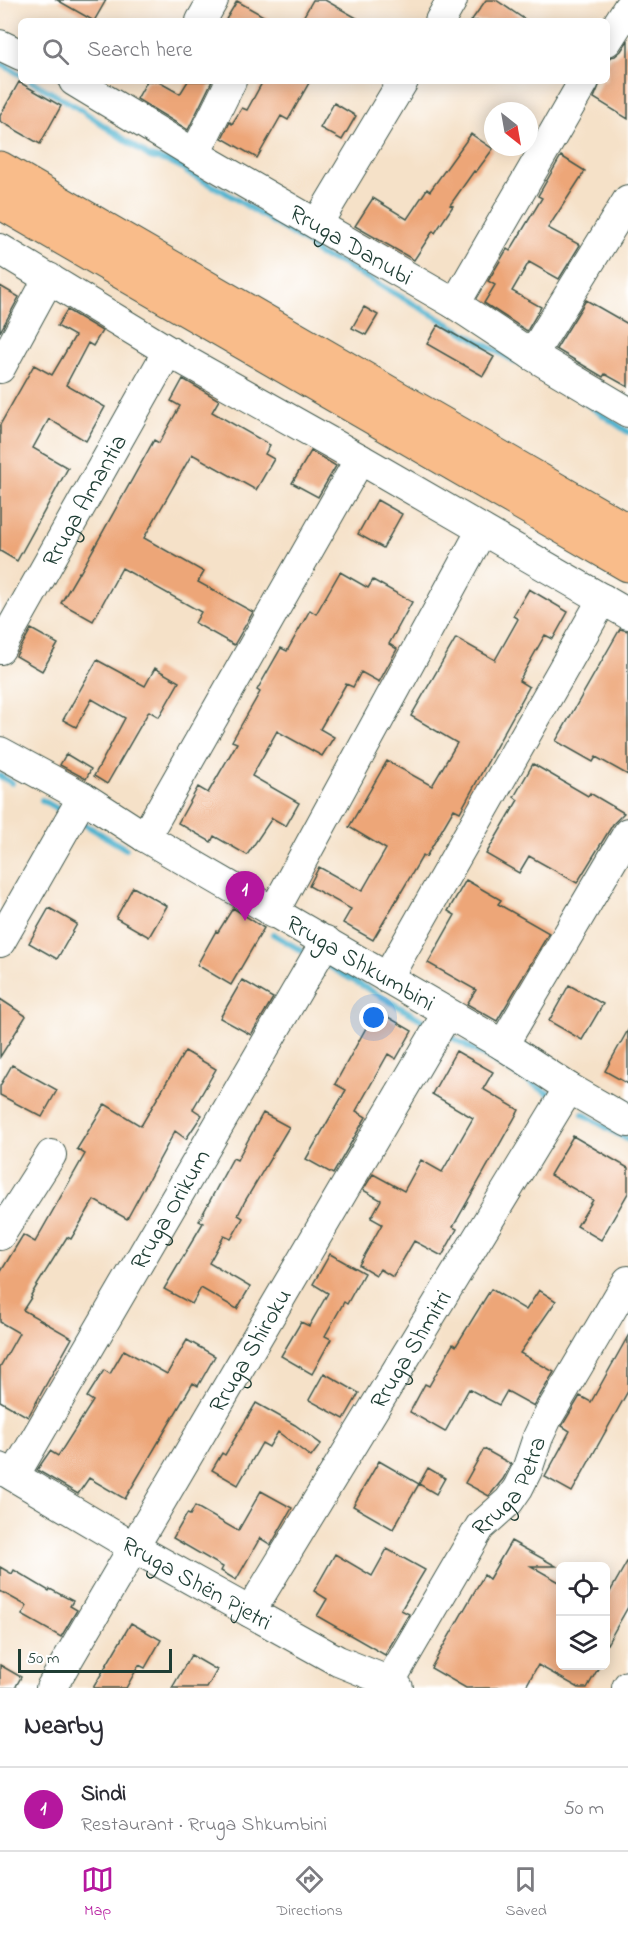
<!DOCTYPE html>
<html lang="en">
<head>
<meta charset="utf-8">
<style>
  :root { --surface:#fff; --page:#f2f2f3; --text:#2b2b33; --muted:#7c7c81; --line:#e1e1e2; --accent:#b5179e }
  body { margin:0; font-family:"Indie Flower",sans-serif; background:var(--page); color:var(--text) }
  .controls { position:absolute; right:18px; bottom:18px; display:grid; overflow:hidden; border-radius:9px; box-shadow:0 3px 15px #0003 }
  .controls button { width:54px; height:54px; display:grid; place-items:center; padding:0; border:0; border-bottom:2px solid var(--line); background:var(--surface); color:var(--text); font:30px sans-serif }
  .compass { position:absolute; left:484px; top:102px; width:54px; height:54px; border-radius:50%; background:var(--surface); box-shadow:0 3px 15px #0003; rotate:149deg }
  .scale { position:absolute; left:18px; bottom:15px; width:154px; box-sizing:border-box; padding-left:6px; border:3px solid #1f3d34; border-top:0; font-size:16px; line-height:21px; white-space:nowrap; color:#1f3d34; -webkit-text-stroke:4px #fff; paint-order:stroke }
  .you { position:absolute; left:374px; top:1018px; width:21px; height:21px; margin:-15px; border:4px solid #fff; border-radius:50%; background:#1a73e8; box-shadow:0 0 0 9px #1a73e833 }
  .badge { display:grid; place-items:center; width:39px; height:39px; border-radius:50%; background:var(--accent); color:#fff; font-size:20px; font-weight:700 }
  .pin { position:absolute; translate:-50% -50px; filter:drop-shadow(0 2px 3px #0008) }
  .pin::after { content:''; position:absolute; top:32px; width:21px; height:18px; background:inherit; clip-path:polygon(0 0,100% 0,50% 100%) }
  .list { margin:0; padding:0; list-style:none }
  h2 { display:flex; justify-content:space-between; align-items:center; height:78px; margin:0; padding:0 24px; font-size:26px }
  h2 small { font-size:20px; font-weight:400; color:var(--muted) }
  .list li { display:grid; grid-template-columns:39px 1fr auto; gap:18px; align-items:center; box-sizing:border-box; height:84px; padding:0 24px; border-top:2px solid var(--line) }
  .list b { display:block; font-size:22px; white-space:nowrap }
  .list p { margin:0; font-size:20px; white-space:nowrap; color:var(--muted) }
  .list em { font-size:20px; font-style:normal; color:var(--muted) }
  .icon { flex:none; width:33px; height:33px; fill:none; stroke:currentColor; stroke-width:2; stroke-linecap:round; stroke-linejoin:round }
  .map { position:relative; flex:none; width:628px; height:1688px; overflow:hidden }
  .search { position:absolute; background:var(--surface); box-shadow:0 3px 15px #0003; left:18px; right:18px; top:18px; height:66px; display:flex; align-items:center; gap:15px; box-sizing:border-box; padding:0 21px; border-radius:9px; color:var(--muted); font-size:22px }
  .sheet { height:162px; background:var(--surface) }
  nav { display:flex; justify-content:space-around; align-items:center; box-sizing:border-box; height:84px; border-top:2px solid var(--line); background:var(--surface); font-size:16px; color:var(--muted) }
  nav a { display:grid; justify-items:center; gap:3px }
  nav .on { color:var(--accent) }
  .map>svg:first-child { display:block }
</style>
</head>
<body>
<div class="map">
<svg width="628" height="1688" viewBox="0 0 628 1688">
  <rect width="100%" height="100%" fill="#fff"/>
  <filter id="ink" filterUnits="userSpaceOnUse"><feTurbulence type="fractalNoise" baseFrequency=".0167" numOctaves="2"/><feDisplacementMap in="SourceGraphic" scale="12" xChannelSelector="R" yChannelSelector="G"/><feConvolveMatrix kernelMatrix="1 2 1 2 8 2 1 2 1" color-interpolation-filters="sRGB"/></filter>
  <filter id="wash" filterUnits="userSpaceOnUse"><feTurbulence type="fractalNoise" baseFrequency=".008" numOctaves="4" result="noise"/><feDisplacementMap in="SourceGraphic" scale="24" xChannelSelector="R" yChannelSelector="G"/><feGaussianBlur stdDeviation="1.35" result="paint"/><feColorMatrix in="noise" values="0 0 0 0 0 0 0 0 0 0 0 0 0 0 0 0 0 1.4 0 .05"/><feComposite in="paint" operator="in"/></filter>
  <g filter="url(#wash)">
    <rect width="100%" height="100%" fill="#f5e1c8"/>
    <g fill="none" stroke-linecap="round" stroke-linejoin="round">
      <path stroke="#50b3cf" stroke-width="6" d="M0,63L21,75
        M31,81L75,106L150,157L171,162L183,168L188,173L223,191L308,244L319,255L341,263L516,362
        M584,402L628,432
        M0,776L12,783
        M42,800L65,813
        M84,824L126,849
        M273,934L307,954
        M323,963L429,1024
        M446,1034L553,1096
        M583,1114L628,1140"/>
    </g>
    <g id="blocks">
      <path fill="#eda678" d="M57,0H106L94,21Z
        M313,0H325L362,21H301Z
        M486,0H496L527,21H471Z
        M237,1L272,21H225Z
        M628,40V119L594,98L601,81H607V62L610,57L615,56L621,51Z
        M147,81H157L180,94L188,81H212L188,130L137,99Z
        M263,81H310L288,120L281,116L257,158L222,138L230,122L232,124L242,108L247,110Z
        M19,82L61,106L40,144L0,121V116Z
        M334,103L356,116L342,140L320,128Z
        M471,134L493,149L476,172L474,171L450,205L453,206L435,233L433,231L414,260L355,226L373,198L407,219L427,189L430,191Z
        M561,156L585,171L548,228L580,245L559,279L529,262L512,291L541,307L527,331L484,303L495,285L488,281L507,249L510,251L542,198L538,196Z
        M0,286L19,297L0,332Z
        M586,300L628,324V387L605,374L603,377L556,349Z
        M364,307L378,315L366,335L352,328Z
        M67,310L102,331L93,346L88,343L66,385L105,407L86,441L49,419L33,448L68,468L17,561L0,551V425L34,365L52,375L75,336L57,326Z
        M438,325L494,357L483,376L427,344Z
        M183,379L219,400L212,412L270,445L265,454L274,459L256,490L192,454L144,538L204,572L198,582L253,612L234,645L195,623L201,612L122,568L93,621L61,603L79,572L80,573L154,440L159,443L180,406L171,401Z
        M311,451L336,466L318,497L292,483Z
        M377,500L402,514L383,548L358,534Z
        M340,572L368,588L373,580L412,602L389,644L397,649L379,682L361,672L353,687L346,684L320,729L334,737L322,756L277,731L252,776L299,803L286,826L272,818L247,855L214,836L211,842L178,823L198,787L208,793L237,743L232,741L260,692L257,690L281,648L287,651L310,610L316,614Z
        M529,589L568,612L553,639L545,635L519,681L529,687L460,812L454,809L426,857L423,855L373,940L343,923L351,909L309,886L319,867L362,891L386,849L349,827L387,761L432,786L457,743L411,716L456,638L495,660L518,619L513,616Z
        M31,629L58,644L42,671L16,656Z
        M620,629L628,631V775L596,757L593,762L556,741Z
        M97,660L145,686L155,668L179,682L159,717L149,711L107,784L94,776L125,718L92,699L76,727L63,720Z
        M66,754L91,769L86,779L60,765Z
        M533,764L588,796L590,793L624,813L613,824L577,883L529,856L519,873L486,854L518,800L514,797Z
        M466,880L501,900L498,904L549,933L497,1021L467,1004L476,990L428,963L455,915L448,911Z
        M133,887L167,906L149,937L116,918Z
        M49,908L77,924L57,959L29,943Z
        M233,908L264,928L231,985L197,965L216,931L218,932Z
        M242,980L273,998L251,1035L220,1018Z
        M569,985L603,1004L582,1040L549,1021Z
        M0,999L26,1016L0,1057Z
        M376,1010L412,1031L396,1059L388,1054L356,1111L366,1117L333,1174L306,1159L346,1090L335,1084Z
        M628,1030V1084L605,1071Z
        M185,1051L216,1069L193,1109L202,1115L186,1139L175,1131L127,1219L94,1200L71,1239L67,1237L31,1295L32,1296L23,1310L72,1338L28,1417L0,1401V1367L19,1333L0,1322V1273L23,1235L35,1242L85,1154L77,1149L105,1104L141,1126Z
        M456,1051L493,1072L483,1089L519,1110L453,1227L457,1229L442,1256L414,1241L393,1277L380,1269L376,1275L359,1265L382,1224L371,1218L381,1200L363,1190L373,1174L404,1191L421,1160L442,1172L473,1118L432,1094Z
        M12,1065L57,1090L42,1117L0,1095V1086Z
        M263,1113L289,1127L245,1201L238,1215L243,1218L231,1239L224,1236L209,1263L250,1287L237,1309L201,1288L192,1304L164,1289L203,1223L199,1221L221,1180L233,1158L237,1160Z
        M573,1136L628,1168V1193L601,1240L577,1226L593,1200L550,1175Z
        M330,1254L364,1273L347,1304L344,1302L325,1336L331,1339L312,1374L281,1356L301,1322L309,1326L328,1293L313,1284Z
        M491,1289L526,1310L539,1290L556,1301L520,1353L554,1372L534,1406L507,1391L499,1405L469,1389L445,1432L410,1412L425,1384L429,1386L453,1344L456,1346Z
        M628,1336V1391L572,1492L545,1477L570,1431L562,1426L580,1396L591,1402Z
        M187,1340L215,1356L198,1386L193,1383L125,1499L89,1478L78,1494L37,1470L50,1451L58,1456L93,1401L87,1397L104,1370L110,1374L124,1350L167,1374Z
        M324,1373L359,1393L344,1419L309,1400Z
        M256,1403L295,1425L321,1444L311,1457L278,1432L269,1447L262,1443L238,1485L212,1470L222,1453L225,1455Z
        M484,1449L511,1464L503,1479L489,1496L465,1483Z
        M379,1461L419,1484L393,1529L353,1506Z
        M428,1468L445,1478L436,1494L419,1484Z
        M261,1491L292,1508L271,1545L260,1538L236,1580L221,1571L223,1567L173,1538L187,1514L190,1515L195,1506L238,1531Z
        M511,1541L556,1566H531L561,1583V1665H600L587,1688H579L538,1665L525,1688H466L431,1668L484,1575L489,1579Z
        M387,1549L425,1570L401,1610L409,1614L385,1655L317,1616L327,1599L314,1591L335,1554L372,1576Z
        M628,1560V1607L606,1646V1599Z
        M0,1567L12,1574L14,1570L49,1591L50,1589L73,1601L70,1606L77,1610L61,1637L22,1615L27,1606L0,1591Z
        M131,1623L161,1640L145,1668L139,1665L126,1688H93Z
        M191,1655L217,1670L207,1688H172Z
        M0,1665L21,1677L15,1688H0Z"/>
    </g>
  </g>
  <g filter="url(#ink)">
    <use href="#blocks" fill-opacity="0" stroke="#3f564a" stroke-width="1.5"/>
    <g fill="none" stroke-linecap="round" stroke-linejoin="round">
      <g stroke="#3f564a" stroke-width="32">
        <g id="minor">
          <path d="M201,21L213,0"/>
          <path d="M440,21L452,0"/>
          <path d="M607,41L628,8"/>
          <path d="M0,45L21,55"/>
          <path id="s1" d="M74,81L195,154L455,304L532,355L628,412"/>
          <path d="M195,154L231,81"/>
          <path d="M317,224L403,81"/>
          <path d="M0,249L168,351L360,459L628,614"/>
          <path d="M455,304L584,81"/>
          <path d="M532,355L628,200"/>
          <path d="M0,368L49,278"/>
          <path id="s2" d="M0,649L168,351"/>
          <path id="s3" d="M0,752L83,797L145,837L503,1045L569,1088L628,1122"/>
          <path d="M145,837L360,459"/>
          <path d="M273,913L482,530"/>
          <path d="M0,942L83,797"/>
          <path d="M387,978L603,599"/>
          <path d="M503,1045L628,833"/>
          <path d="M0,1235L51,1155"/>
          <path id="s4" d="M0,1468L135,1548L338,1661L390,1682L398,1688"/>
          <path id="s5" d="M14,1476L326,941"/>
          <path id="s6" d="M250,1612L569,1088"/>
          <path id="s7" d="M51,1688L447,1014"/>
          <path id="s8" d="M386,1688L480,1527L509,1501L518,1488L527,1470L538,1437L547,1418L628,1281"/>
          <path d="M627,1688L628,1686"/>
        </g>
      </g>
      <g stroke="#3f564a" stroke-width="35">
        <path id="major" d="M0,168L628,531
          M0,202L628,565"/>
      </g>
      <use href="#minor" stroke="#fff" stroke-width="30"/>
      <use href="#major" stroke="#f9bc8a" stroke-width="33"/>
    </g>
  </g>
  <g text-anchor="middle" stroke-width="6" stroke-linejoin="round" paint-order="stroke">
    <g font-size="24" fill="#1f3d34" stroke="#fff">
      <text dy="8" stroke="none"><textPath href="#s1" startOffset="322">Rruga Danubi</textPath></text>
      <text dy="8" stroke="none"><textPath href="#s2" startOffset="171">Rruga Amantia</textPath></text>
      <text dy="8" stroke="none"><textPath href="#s3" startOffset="418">Rruga Shkumbini</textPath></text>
      <text dy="8" stroke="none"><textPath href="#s5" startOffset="309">Rruga Orikum</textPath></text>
      <text dy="8" stroke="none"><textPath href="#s6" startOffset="308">Rruga Shmitri</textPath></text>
      <text dy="8" stroke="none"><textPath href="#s7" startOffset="392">Rruga Shiroku</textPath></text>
      <text dy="8" stroke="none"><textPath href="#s8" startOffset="238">Rruga Petra</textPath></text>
      <text dy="8" stroke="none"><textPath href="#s4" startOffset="228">Rruga Shën Pjetri</textPath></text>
    </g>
  </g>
</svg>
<div class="controls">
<button><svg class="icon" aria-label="locate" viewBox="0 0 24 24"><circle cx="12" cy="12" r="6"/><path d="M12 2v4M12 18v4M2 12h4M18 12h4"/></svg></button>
<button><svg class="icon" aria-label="layers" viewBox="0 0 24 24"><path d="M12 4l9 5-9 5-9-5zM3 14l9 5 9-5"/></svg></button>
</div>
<svg class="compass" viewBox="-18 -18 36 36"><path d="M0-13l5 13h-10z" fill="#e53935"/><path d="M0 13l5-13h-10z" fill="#7c7c81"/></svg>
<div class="scale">50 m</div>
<div class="you"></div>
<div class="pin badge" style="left:245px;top:921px">1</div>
<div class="search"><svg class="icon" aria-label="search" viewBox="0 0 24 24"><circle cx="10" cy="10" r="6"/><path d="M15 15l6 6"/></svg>Search here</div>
</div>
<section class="sheet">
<h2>Nearby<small></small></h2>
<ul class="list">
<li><span class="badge">1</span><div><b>Sindi</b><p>Restaurant · Rruga Shkumbini</p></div><em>50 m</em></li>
</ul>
</section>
<nav>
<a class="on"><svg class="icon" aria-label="map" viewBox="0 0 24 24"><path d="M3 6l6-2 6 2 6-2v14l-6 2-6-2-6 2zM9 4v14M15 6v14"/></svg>Map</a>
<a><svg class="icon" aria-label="directions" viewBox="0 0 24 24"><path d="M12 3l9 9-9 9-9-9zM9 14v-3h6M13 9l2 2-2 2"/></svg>Directions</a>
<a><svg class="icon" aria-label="saved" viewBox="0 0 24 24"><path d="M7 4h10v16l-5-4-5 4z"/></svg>Saved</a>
</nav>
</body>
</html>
